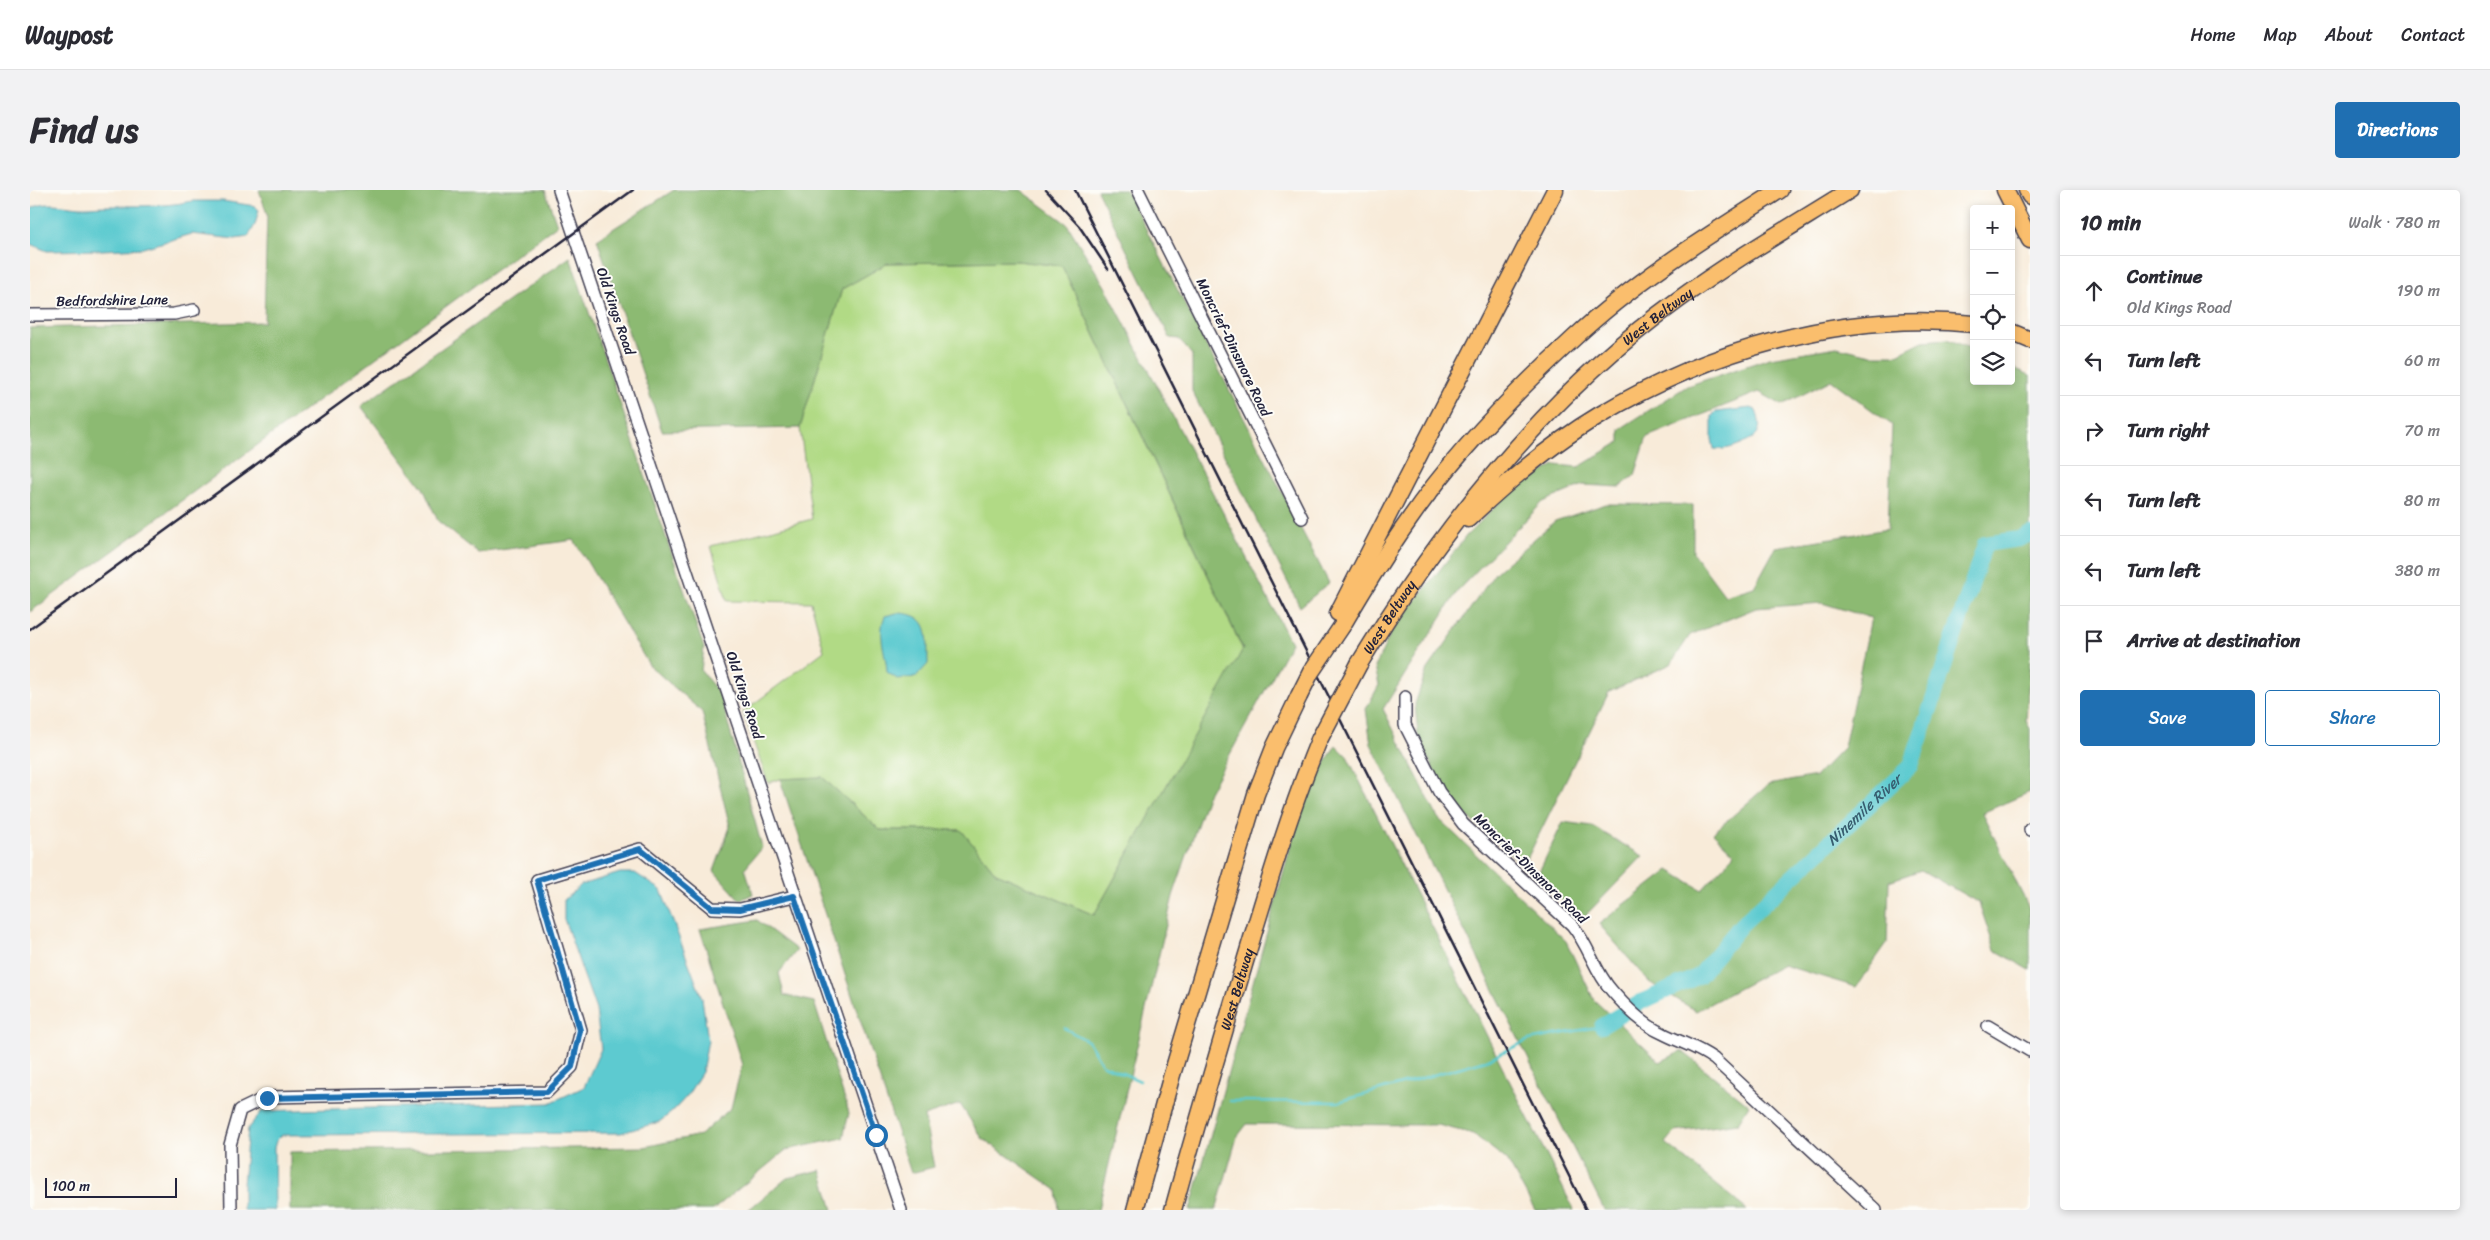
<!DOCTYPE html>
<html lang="en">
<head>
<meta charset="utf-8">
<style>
  :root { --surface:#fff; --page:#f2f2f3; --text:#2b2b33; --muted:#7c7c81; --line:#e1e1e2; --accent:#1f6fb2 }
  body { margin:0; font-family:Sriracha,sans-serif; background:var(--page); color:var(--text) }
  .controls { position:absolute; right:15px; top:15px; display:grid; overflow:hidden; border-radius:5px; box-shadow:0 2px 8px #0003 }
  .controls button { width:45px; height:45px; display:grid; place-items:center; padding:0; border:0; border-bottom:1px solid var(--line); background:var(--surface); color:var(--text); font:25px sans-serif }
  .scale { position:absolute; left:15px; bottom:12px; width:132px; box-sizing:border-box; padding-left:5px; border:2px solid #22223b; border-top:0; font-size:14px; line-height:18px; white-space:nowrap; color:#22223b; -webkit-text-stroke:4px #fdfcf7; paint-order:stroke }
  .stop { position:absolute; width:15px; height:15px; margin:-11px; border:4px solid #1f6fb2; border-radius:50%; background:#fff }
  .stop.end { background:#1f6fb2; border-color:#fff; box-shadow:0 1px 5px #0008 }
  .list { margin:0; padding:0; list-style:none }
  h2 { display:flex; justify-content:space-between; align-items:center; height:65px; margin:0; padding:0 20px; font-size:21px }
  h2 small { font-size:16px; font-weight:400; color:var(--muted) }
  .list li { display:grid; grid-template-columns:32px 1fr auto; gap:15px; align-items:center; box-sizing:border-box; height:70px; padding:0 20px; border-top:1px solid var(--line) }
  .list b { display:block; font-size:19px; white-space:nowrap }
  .list p { margin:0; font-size:16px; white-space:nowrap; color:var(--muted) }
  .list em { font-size:16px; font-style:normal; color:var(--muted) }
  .actions { display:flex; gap:10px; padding:15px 20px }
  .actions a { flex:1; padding:11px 0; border:1px solid var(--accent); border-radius:5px; text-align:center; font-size:18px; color:var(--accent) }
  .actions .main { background:var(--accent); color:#fff }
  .icon { flex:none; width:28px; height:28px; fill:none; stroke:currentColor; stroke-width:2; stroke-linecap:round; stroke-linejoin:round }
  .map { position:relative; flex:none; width:2000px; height:1020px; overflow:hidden; border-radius:5px }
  header { display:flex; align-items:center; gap:30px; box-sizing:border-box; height:70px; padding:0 25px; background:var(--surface); border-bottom:1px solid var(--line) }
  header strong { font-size:24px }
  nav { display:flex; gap:28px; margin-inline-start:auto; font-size:18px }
  .intro { display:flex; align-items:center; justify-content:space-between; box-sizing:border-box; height:120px; padding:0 30px }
  h1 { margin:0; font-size:35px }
  .button { padding:12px 22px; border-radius:5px; background:var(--accent); color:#fff; font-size:18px; font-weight:700 }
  main { display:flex; gap:30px; padding:0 30px }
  aside { flex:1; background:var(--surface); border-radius:5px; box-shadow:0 2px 8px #0003 }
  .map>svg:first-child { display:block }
</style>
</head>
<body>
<header>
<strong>Waypost</strong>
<nav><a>Home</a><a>Map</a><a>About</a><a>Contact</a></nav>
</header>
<div class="intro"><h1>Find us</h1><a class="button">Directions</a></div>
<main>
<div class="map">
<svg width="2000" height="1020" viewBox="0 0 2000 1020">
  <rect width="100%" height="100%" fill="#fdfcf7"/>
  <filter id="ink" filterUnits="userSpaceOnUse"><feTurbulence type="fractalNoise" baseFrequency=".02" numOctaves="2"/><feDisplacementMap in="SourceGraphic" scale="10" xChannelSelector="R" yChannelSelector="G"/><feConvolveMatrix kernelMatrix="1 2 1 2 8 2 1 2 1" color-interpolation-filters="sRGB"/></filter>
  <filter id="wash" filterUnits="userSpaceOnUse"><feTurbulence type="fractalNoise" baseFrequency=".0096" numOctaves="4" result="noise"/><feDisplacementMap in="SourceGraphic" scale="20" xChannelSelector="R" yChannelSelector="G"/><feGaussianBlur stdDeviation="1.12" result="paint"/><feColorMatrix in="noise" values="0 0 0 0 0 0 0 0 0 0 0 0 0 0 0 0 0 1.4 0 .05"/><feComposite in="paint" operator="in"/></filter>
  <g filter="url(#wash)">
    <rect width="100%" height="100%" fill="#f8ebd9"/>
    <path fill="#b1da85" stroke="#6a7e60" d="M987,71L1032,76L1213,460L1064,725L966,683L931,640H850L792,587L750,589L738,593L713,522L794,461L781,412L697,411L681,356L782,329L770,238L812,99L858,73Z"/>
    <path fill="#8cba72" stroke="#576e56" d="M229,0H515L527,35L0,422V138L234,132L237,24Z
      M644,0H991L1037,34L1076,98L1261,453L1177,606L1143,706L1068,1020H1029L1027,1000L952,948L930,914L894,926L904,977L881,983L750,589L792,587L850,640H931L966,683L1064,725L1213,459L1032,76L987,71L858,73L812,99L770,238L632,241L567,49Z
      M1067,0H1096L1299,393L1270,417L1162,201V165L1149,149L1140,148Z
      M540,67L674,458L671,481L690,504L732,657L715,678L723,704L710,710L684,681L700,637L672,522L619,475L544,350L448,363L408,331L393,298L331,216Z
      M1918,149L1944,160V191H1981V177L2000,185V466L1996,531L2000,539V602L1952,623L2000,720V780L1965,760L1949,713L1891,680L1859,691L1857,753L1826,797L1753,775L1666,821L1619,792L1569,734L1639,680L1672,700L1705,664L1683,643L1738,595L1786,586L1814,557L1841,428L1792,413L1726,418L1660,445L1641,474L1579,502L1494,675L1435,624L1407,588L1388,545L1385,514L1396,482L1465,383L1525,331L1576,314L1663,315V363L1695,406L1724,397L1746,357L1858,339L1862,235L1801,190L1752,215L1729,202L1617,247L1605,285L1590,297L1553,295L1513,312L1429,399L1353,519L1408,628L1536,751L1564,810L1630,872L1652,861L1719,915L1708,933L1645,942L1636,953L1717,1020H1574L1341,554L1336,519L1349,495L1345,477L1361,442L1437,345L1486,296L1525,275L1549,277L1590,252V239L1657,196L1740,168L1807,157L1841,165H1865L1893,151Z
      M1306,555L1317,566L1544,1020H1505L1477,970L1443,944L1408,935L1217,934L1207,947L1186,1020H1160L1274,608Z
      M1533,632L1562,636L1613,666L1553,728L1506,688Z
      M727,730L767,760L749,783L754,805L784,812L819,923L813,948L756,960L683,1020H260V962L614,957L670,945L701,918L712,875L670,739Z
      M791,980L803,1020H718L757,988Z"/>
    <path fill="#5dcad0" stroke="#407686" d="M162,11H193L225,16L229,20L225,35L218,47L205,49L162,44L113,58L72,60L17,61L0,54V20C15,8 39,18 57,17C92,14 128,19 162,11Z
      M1721,218L1726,220C1733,240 1730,246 1711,254C1701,258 1694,260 1684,259L1682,249V226L1686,222Z
      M867,423C903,424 897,446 898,474L886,487L867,489L857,482C856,462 847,445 855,426Z
      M590,683H605L631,700L672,808L678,850L672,882L657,906L642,922L629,932L591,943L252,945L246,951L244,958L245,1020H213V995L218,938L232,921L520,913L554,897L571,859L566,820L534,729V710L551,695Z"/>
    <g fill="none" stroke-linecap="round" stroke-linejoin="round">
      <path stroke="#5dcad0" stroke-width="2.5" d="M1034,838L1058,851L1072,874L1110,891
        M1200,911L1308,912L1456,870L1499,850L1572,836"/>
      <path stroke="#5dcad0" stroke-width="16" id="s1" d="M1572,836L1611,812L1669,786L1711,735L1881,576L1955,354L1989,349L2000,344"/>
    </g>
  </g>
  <g filter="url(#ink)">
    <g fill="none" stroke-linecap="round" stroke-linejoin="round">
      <g stroke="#424053" stroke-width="14">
        <path id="minor" d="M529,0L871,1020
          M1108,0L1272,328
          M0,125L144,124L164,120
          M1375,507V535L1409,602L1433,634L1542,735C1560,757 1564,781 1582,801C1595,816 1613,835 1632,843C1651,853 1666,856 1684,869L1846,1020
          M2000,639V640
          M1958,836L2000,861
          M201,1020L200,955L210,920L237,907L517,902L542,877L551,840L507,690L610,659L682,718L710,719L764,706"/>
      </g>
      <g stroke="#424053" stroke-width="19">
        <g id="highway">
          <path d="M1975,0L2000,50"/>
          <path d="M1997,0L2000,6"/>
          <path d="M1981,142L2000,150"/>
          <path d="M1438,329C1478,291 1521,254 1568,226C1678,160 1815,120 1944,134"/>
          <path d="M1308,423L1525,0"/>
          <path d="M1312,436C1333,400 1355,364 1379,330C1425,263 1484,203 1544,148C1606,90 1679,45 1750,0"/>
          <path id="s2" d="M1329,474C1413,336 1516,205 1648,110C1703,70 1762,36 1820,0"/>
          <path d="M1105,1020L1141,888L1226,604L1244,558L1269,506"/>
          <path id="s3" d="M1143,1020C1167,932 1193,845 1219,758C1240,688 1261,618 1289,550"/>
        </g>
      </g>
      <use href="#minor" stroke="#fff" stroke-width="11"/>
      <use href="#highway" stroke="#fabe6d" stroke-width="16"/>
      <path stroke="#22223b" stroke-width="2.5" d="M1016,0L1049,36L1078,79
        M1045,0L1556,1020
        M0,439L603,0"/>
      <g stroke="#424053" stroke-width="19" stroke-linecap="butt">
        <path id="highway-bridge" d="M1269,506L1281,482L1312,436
          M1289,550L1329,474"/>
      </g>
      <use href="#highway-bridge" stroke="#fabe6d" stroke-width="16"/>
    </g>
  </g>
  <g fill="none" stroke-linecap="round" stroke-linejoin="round" filter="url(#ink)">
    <path stroke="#1f6fb2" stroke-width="6" d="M237,908L517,902L542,877L550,840L507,690L610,659L682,718L710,719L764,706L846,945"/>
  </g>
  <g text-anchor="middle" stroke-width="4" stroke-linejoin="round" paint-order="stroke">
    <g font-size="14" fill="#22223b" stroke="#fdfcf7">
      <text transform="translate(82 110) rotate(-1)" y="5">Bedfordshire Lane</text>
      <text transform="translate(586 121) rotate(71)" y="5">Old Kings Road</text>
      <text dy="5" stroke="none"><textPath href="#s2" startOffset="461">West Beltway</textPath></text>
      <text transform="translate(1204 157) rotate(64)" y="5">Moncrief-Dinsmore Road</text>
      <text dy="5" stroke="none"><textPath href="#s2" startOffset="56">West Beltway</textPath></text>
      <text transform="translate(715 505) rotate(72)" y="5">Old Kings Road</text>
      <text transform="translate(1501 678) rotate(44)" y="5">Moncrief-Dinsmore Road</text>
      <text dy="5" stroke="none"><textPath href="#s3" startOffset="230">West Beltway</textPath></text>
    </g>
    <g font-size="15" font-style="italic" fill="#375d6f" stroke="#fdfcf7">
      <text dy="5" stroke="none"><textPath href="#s1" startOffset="344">Ninemile River</textPath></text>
    </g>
  </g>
</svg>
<div class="controls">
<button>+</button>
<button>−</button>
<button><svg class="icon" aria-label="locate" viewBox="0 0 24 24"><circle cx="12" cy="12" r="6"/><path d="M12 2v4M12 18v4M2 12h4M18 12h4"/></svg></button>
<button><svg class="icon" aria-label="layers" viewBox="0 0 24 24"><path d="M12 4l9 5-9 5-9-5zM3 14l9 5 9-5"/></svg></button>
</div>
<div class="scale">100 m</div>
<div class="stop" style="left:846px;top:945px"></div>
<div class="stop end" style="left:237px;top:908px"></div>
</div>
<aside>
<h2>10 min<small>Walk · 780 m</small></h2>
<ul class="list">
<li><svg class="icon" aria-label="ahead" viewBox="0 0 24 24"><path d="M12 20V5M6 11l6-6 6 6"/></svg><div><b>Continue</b><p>Old Kings Road</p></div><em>190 m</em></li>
<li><svg class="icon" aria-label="left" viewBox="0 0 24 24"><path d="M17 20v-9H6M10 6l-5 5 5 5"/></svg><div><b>Turn left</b></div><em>60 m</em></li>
<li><svg class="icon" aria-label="right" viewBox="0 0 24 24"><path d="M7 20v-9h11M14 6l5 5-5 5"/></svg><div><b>Turn right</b></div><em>70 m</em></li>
<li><svg class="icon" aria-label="left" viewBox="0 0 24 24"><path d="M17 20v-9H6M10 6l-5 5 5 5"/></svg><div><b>Turn left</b></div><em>80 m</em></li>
<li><svg class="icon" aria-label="left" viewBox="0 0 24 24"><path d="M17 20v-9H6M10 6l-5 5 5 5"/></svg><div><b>Turn left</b></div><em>380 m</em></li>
<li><svg class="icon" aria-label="arrive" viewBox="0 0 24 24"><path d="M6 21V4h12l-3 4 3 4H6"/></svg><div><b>Arrive at destination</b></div></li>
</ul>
<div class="actions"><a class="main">Save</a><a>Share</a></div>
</aside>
</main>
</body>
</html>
